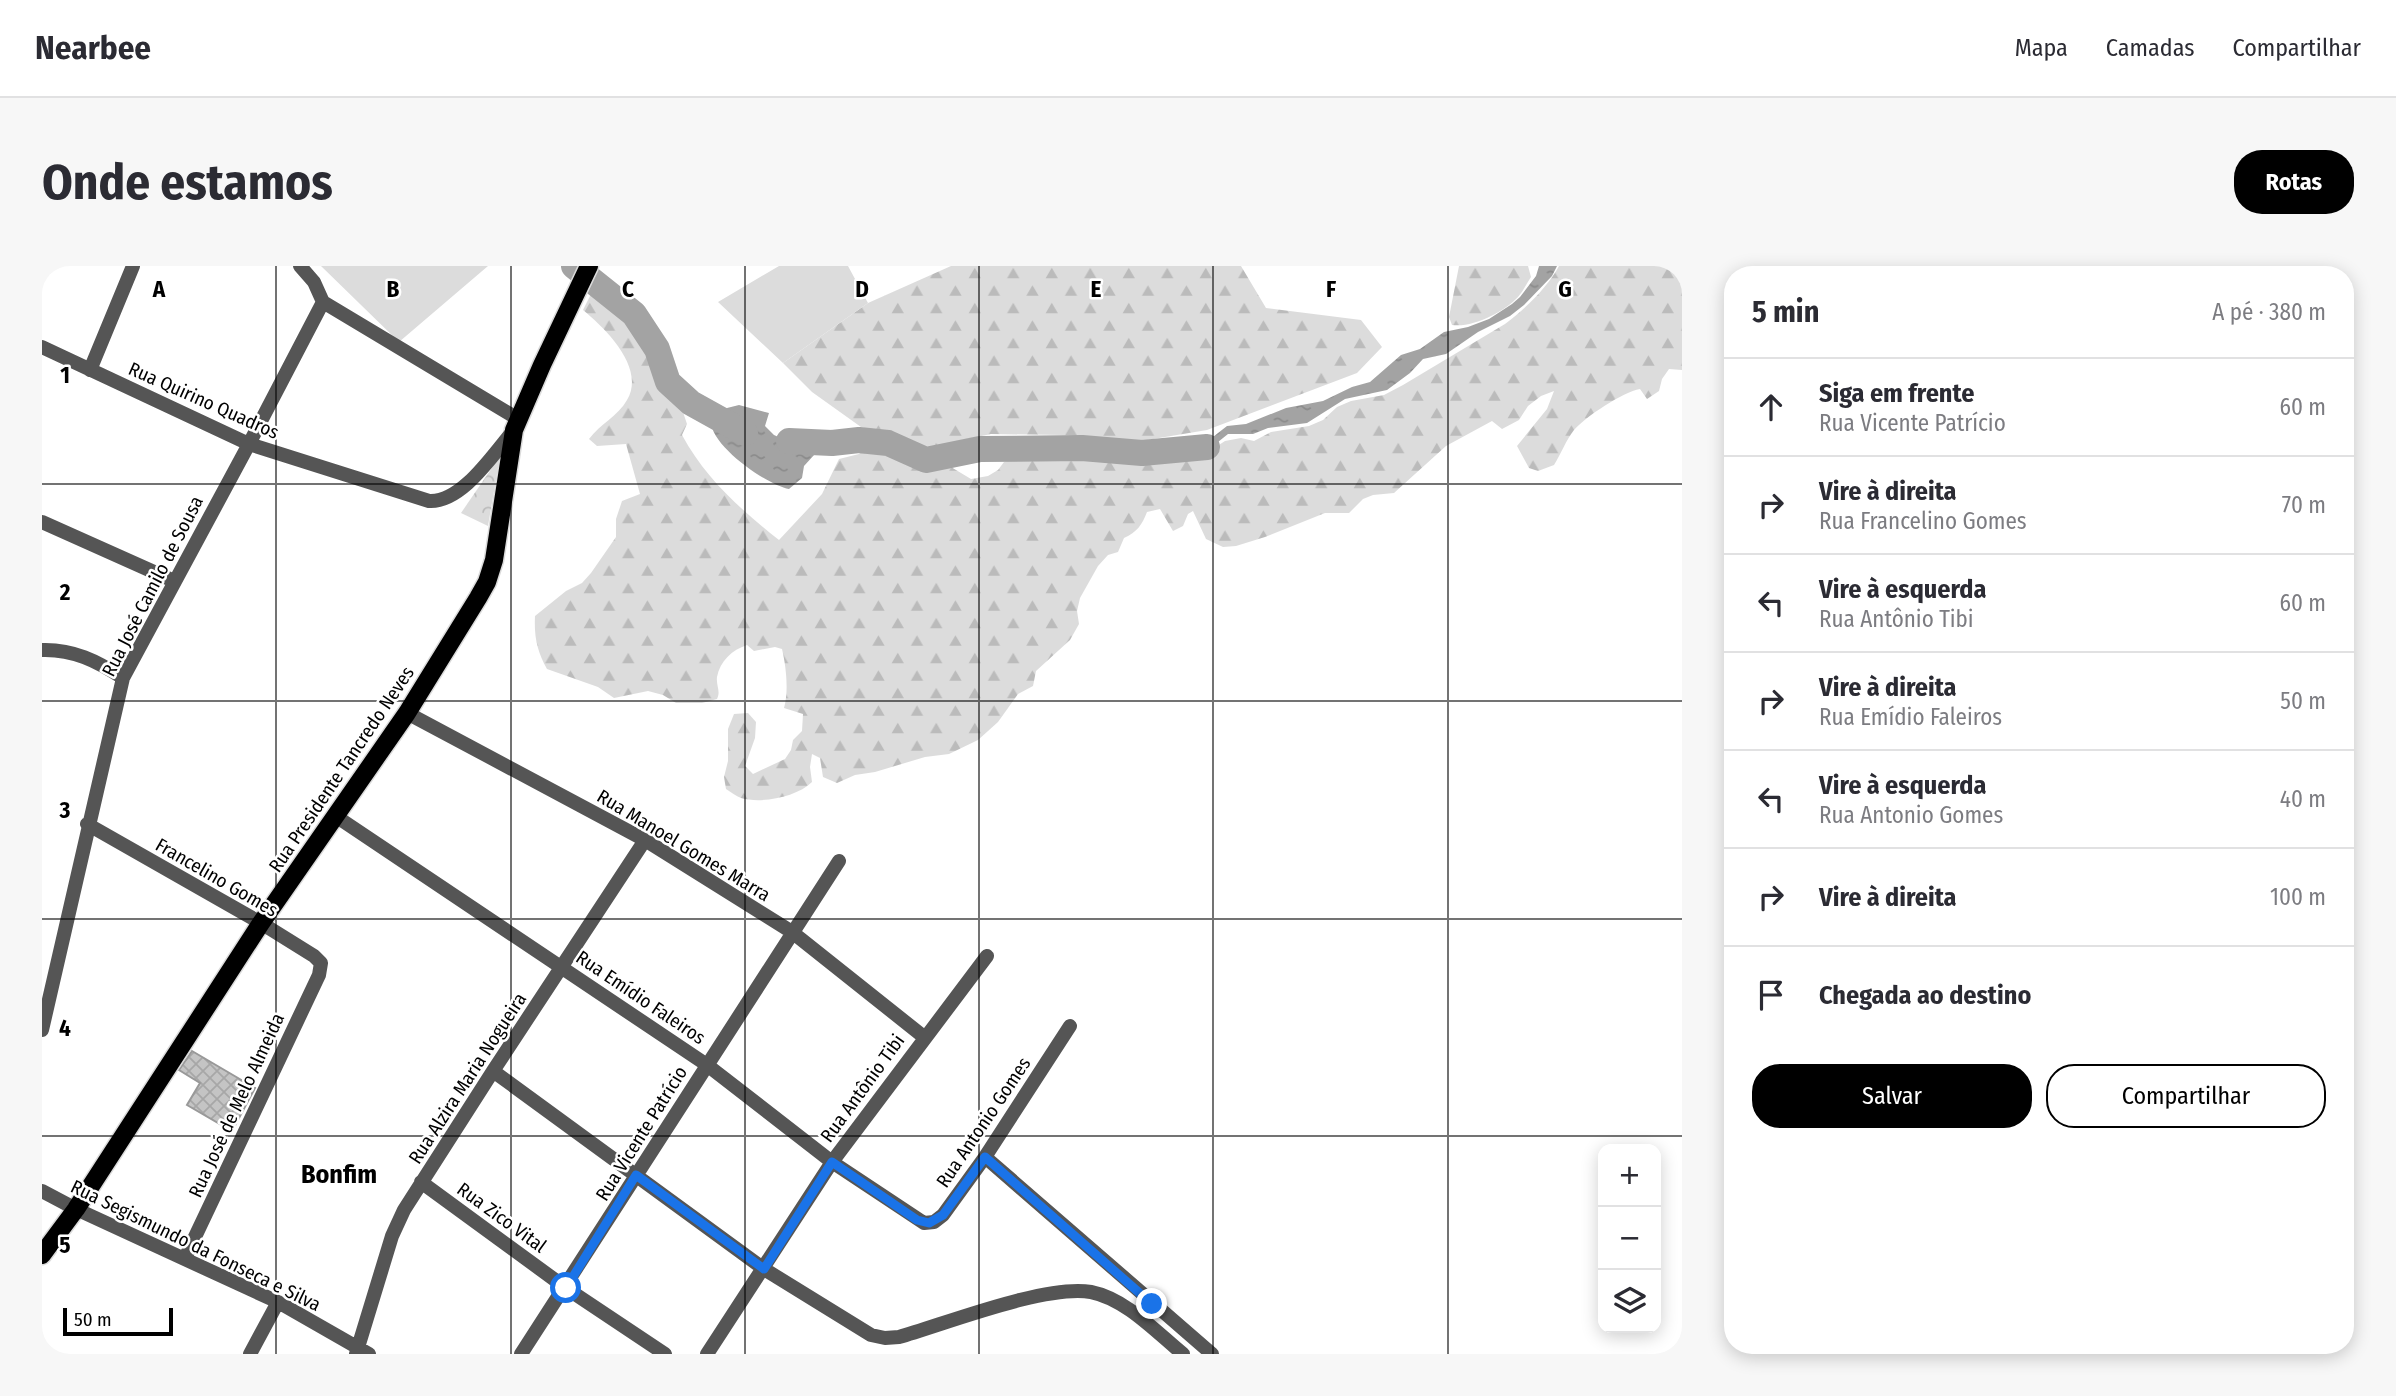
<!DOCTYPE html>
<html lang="pt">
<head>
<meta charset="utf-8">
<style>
  :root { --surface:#fff; --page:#f7f7f7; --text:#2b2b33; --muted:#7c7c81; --line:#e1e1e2; --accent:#000 }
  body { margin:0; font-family:"Fira Sans Condensed",sans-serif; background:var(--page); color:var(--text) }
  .controls { position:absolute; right:21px; bottom:21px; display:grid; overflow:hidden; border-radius:14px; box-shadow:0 4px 18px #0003 }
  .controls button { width:63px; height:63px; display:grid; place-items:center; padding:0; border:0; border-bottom:2px solid var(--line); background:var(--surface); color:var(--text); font:35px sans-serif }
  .scale { position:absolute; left:21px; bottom:18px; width:110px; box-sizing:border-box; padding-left:7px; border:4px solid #000; border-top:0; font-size:19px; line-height:24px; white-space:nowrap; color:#000; -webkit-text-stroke:5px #fff; paint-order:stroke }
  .stop { position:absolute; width:21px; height:21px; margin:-16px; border:5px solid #1a73e8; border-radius:50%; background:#fff }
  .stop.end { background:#1a73e8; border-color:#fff; box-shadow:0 2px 7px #0008 }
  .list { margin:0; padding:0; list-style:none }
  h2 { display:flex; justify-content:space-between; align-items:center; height:91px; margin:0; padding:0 28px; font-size:30px }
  h2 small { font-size:23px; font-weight:400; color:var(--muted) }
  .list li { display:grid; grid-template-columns:46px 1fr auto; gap:21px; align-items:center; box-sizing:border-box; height:98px; padding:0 28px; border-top:2px solid var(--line) }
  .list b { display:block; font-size:26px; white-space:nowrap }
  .list p { margin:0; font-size:23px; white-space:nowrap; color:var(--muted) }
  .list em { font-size:23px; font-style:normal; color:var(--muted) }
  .actions { display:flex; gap:14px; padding:21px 28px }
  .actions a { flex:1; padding:16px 0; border:2px solid var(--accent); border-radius:28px; text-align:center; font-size:24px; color:var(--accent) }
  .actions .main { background:var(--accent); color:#fff }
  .icon { flex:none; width:38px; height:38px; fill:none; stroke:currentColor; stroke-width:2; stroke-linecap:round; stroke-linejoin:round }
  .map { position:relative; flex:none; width:1640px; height:1088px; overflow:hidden; border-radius:28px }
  header { display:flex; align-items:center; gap:42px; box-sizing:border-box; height:98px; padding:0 35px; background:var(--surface); border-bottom:2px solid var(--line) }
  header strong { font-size:33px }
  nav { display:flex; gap:38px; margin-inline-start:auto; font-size:24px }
  .intro { display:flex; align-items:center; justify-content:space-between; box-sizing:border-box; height:168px; padding:0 42px }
  h1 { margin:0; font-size:49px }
  .button { padding:18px 32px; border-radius:28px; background:var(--accent); color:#fff; font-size:24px; font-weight:700 }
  main { display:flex; gap:42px; padding:0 42px }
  aside { flex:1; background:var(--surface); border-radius:28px; box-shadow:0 4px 18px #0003 }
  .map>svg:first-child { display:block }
</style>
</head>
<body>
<header>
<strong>Nearbee</strong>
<nav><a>Mapa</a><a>Camadas</a><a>Compartilhar</a></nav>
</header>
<div class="intro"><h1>Onde estamos</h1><a class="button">Rotas</a></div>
<main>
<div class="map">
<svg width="1640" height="1088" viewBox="0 0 1640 1088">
  <defs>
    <pattern id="forest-firs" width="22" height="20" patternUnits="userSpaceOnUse" patternTransform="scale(1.75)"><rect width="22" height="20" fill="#dcdcdc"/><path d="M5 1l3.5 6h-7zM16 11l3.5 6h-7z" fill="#bbb"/></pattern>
    <pattern id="park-crowns" width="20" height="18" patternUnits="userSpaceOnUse" patternTransform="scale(1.75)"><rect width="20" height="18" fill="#dcdcdc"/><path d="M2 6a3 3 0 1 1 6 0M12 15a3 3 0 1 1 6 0" fill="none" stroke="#bbb"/></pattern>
    <pattern id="water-ripples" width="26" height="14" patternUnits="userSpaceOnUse" patternTransform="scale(1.75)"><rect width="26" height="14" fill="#a3a3a3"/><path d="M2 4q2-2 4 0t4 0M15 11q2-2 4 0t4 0" fill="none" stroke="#8b8b8b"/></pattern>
    <pattern id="building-cross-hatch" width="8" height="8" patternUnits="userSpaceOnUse" patternTransform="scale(1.75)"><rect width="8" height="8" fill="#c4c4c4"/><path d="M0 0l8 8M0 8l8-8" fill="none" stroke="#a7a7a7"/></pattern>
  </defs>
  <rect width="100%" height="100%" fill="#fff"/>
  <path fill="url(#forest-firs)" d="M909,0H1199L1224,42L1319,54L1340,81L1315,107L1165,164L1099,175L1021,169L949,168L882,182L819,161L770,126L741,97L826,37Z
    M1417,0H1486L1489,11C1485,17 1481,25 1476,31C1462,46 1431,62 1410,59L1407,51Z
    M1517,0H1640V104L1627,103L1620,113L1617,125L1605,133L1598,123C1581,126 1543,151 1532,164C1524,174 1519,188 1512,199L1496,205L1487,202L1475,180L1505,143L1512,125L1499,130L1486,140L1477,154L1460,163L1450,155L1404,180L1352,227L1331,229L1321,233L1307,247H1283L1223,271L1194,280L1181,281L1164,273L1151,245L1146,248L1141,260L1131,265L1118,243L1105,246C1100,259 1095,266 1082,272L1076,286L1066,289L1056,300L1038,332L1035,345L1037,358L1028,374L994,405L991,420L976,428L956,456L936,474L907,488L883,491L833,506L813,509L795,517L781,511L778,492L770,488L768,501L770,516C755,531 719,538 699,532C694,530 689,526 684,523L682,511L686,495V463L692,448L706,447L714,456L713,472L703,500L711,508L743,493L749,484L751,474L760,465L761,448L742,442C747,425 744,400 740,383L733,381L712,385L705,379C690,384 678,395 675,411C674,420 679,425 675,433L660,437H634L621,429L606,425L572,432L556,421L505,403C495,385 492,371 493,350L524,325L540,317L549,307L574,271V253L580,235L598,228L584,178L555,180L547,173C558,158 576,150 585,134C604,102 564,63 541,44L550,26H553L593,64L610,90L618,113L638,137L645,158L640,169C664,213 698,243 737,274L780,228L797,193L817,188L823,183C846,186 863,198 884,205L892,200L904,198L929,213L946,210L956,204L962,196L978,191H1041L1102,197L1117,195L1128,189L1166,186L1183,175L1199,172L1212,175L1229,166L1267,160L1281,154L1295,141L1309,135L1342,129L1361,119L1463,58C1483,43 1505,22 1517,0Z"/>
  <path fill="url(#park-crowns)" d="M458,190L446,260L419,247Z"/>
  <path fill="#dcdcdc" d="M279,0H446L357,76Z
    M737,0H806L826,37L741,97L676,36Z"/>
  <path fill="url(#water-ripples)" d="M1497,0H1515L1510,10L1482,39L1468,50L1436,66L1404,88L1381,93L1368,107L1345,124L1303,133L1265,157L1226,162L1211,168H1186L1166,184H1128L1162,178L1185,160L1204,158L1244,142L1281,135L1310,121L1328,116L1359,89L1378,83L1402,66L1426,61L1447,53L1470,38L1478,31L1494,10Z
    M697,139L727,147L723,160L732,169L743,174C757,169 770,171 783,177L762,200L760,212L747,223C725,219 667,179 669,154L685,142Z"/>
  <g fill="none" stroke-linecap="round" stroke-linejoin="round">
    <path stroke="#a3a3a3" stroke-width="26" d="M532,0L592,48L615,83L626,116L649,137L703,167
      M747,175L790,177L817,174L846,177L884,194L938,183L1040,182L1100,187L1165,181"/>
  </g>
  <path fill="url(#building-cross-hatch)" stroke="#999" stroke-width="2" d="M150,785L213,822L190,865L145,839L158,817L137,804Z"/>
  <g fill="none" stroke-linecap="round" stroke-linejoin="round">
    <g stroke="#dbdbdb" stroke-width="21">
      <path id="major" d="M0,989L34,943L219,657L365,447L436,332L445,316L452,294L472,164L500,99L547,0"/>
    </g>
    <path stroke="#555" stroke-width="14" d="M258,0L272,16L281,36L476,153
      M0,81L207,178L387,235C420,237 451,188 472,164
      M48,104L91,0
      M0,256L132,315
      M0,384C31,383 55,395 81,412
      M365,447L603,574L750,666L882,771
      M295,551L665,799L790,896L882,957L892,956L901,949L943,891L1028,760
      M45,558L219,657L272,690L279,697L277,709L143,992
      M0,764L81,412L207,178L281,36
      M451,805L722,1003L829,1069L843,1072L857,1071C903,1058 1004,1018 1049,1026C1084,1033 1114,1066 1141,1088
      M943,891L1170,1088
      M379,916L524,1022L623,1088
      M0,925L34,943L236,1036L327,1088
      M208,1088L236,1036
      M314,1088L350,970L362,944L451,805L603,574
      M479,1088L797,595
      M665,1088L790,896L945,690"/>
    <use href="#major" stroke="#000" stroke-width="18"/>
  </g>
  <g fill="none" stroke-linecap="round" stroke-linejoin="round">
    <path stroke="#1a73e8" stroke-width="9" d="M524,1022L594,909L722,1003L790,896L875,954L887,957L901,949L943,891L1110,1038"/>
  </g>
  <path fill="none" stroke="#000" stroke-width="2" stroke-opacity="0.55" d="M234,0V1088M469,0V1088M703,0V1088M937,0V1088M1171,0V1088M1406,0V1088M0,218H1640M0,435H1640M0,653H1640M0,870H1640"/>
  <g text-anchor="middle" stroke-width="5" stroke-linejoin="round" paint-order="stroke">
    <g font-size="19" fill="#000" stroke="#fff">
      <text transform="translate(162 134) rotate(24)" y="7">Rua Quirino Quadros</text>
      <text transform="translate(110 320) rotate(-63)" y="7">Rua José Camilo de Sousa</text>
      <text transform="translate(299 503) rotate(-56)" y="7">Rua Presidente Tancredo Neves</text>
      <text transform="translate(642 579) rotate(31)" y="7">Rua Manoel Gomes Marra</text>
      <text transform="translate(175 611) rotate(30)" y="7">Francelino Gomes</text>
      <text transform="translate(599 731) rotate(34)" y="7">Rua Emídio Faleiros</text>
      <text transform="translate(425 812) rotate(-57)" y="7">Rua Alzira Maria Nogueira</text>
      <text transform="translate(820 822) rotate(-54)" y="7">Rua Antônio Tibi</text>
      <text transform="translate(194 839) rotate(-65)" y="7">Rua José de Melo Almeida</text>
      <text transform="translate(941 856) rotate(-56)" y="7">Rua Antonio Gomes</text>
      <text transform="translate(599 867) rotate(-58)" y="7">Rua Vicente Patrício</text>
      <text transform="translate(460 951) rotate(36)" y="7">Rua Zico Vital</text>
      <text transform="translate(154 979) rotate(26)" y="7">Rua Segismundo da Fonseca e Silva</text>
    </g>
    <g font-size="26" font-weight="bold" fill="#000" stroke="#fff">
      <text x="297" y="917">Bonfim</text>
    </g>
  </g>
  <g font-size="23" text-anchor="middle" font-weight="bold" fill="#000" stroke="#fff" stroke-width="5" stroke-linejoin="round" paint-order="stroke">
    <text x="117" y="31">A</text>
    <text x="351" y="31">B</text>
    <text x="586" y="31">C</text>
    <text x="820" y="31">D</text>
    <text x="1054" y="31">E</text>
    <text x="1289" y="31">F</text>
    <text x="1523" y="31">G</text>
    <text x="23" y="117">1</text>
    <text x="23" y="334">2</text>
    <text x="23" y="552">3</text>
    <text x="23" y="770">4</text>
    <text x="23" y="987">5</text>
  </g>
</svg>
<div class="controls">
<button>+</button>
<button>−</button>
<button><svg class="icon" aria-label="layers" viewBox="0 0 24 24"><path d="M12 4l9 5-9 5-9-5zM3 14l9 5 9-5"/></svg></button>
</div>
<div class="scale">50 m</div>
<div class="stop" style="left:524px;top:1022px"></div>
<div class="stop end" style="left:1110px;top:1038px"></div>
</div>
<aside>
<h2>5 min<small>A pé · 380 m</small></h2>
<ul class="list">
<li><svg class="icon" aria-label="ahead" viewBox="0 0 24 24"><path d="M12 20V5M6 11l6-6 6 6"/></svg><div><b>Siga em frente</b><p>Rua Vicente Patrício</p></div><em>60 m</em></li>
<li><svg class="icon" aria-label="right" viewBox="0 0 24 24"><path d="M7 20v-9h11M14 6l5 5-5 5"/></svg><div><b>Vire à direita</b><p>Rua Francelino Gomes</p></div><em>70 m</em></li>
<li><svg class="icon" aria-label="left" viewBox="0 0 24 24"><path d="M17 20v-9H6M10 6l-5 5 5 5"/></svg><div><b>Vire à esquerda</b><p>Rua Antônio Tibi</p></div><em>60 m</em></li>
<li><svg class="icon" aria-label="right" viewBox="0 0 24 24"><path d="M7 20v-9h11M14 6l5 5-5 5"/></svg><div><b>Vire à direita</b><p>Rua Emídio Faleiros</p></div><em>50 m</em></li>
<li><svg class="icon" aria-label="left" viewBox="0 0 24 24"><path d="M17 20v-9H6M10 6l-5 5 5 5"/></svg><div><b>Vire à esquerda</b><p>Rua Antonio Gomes</p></div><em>40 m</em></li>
<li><svg class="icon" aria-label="right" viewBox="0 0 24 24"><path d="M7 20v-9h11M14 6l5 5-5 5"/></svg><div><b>Vire à direita</b></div><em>100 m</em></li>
<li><svg class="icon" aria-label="arrive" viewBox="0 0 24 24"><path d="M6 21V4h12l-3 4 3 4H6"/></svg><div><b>Chegada ao destino</b></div></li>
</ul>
<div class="actions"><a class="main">Salvar</a><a>Compartilhar</a></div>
</aside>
</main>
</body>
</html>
